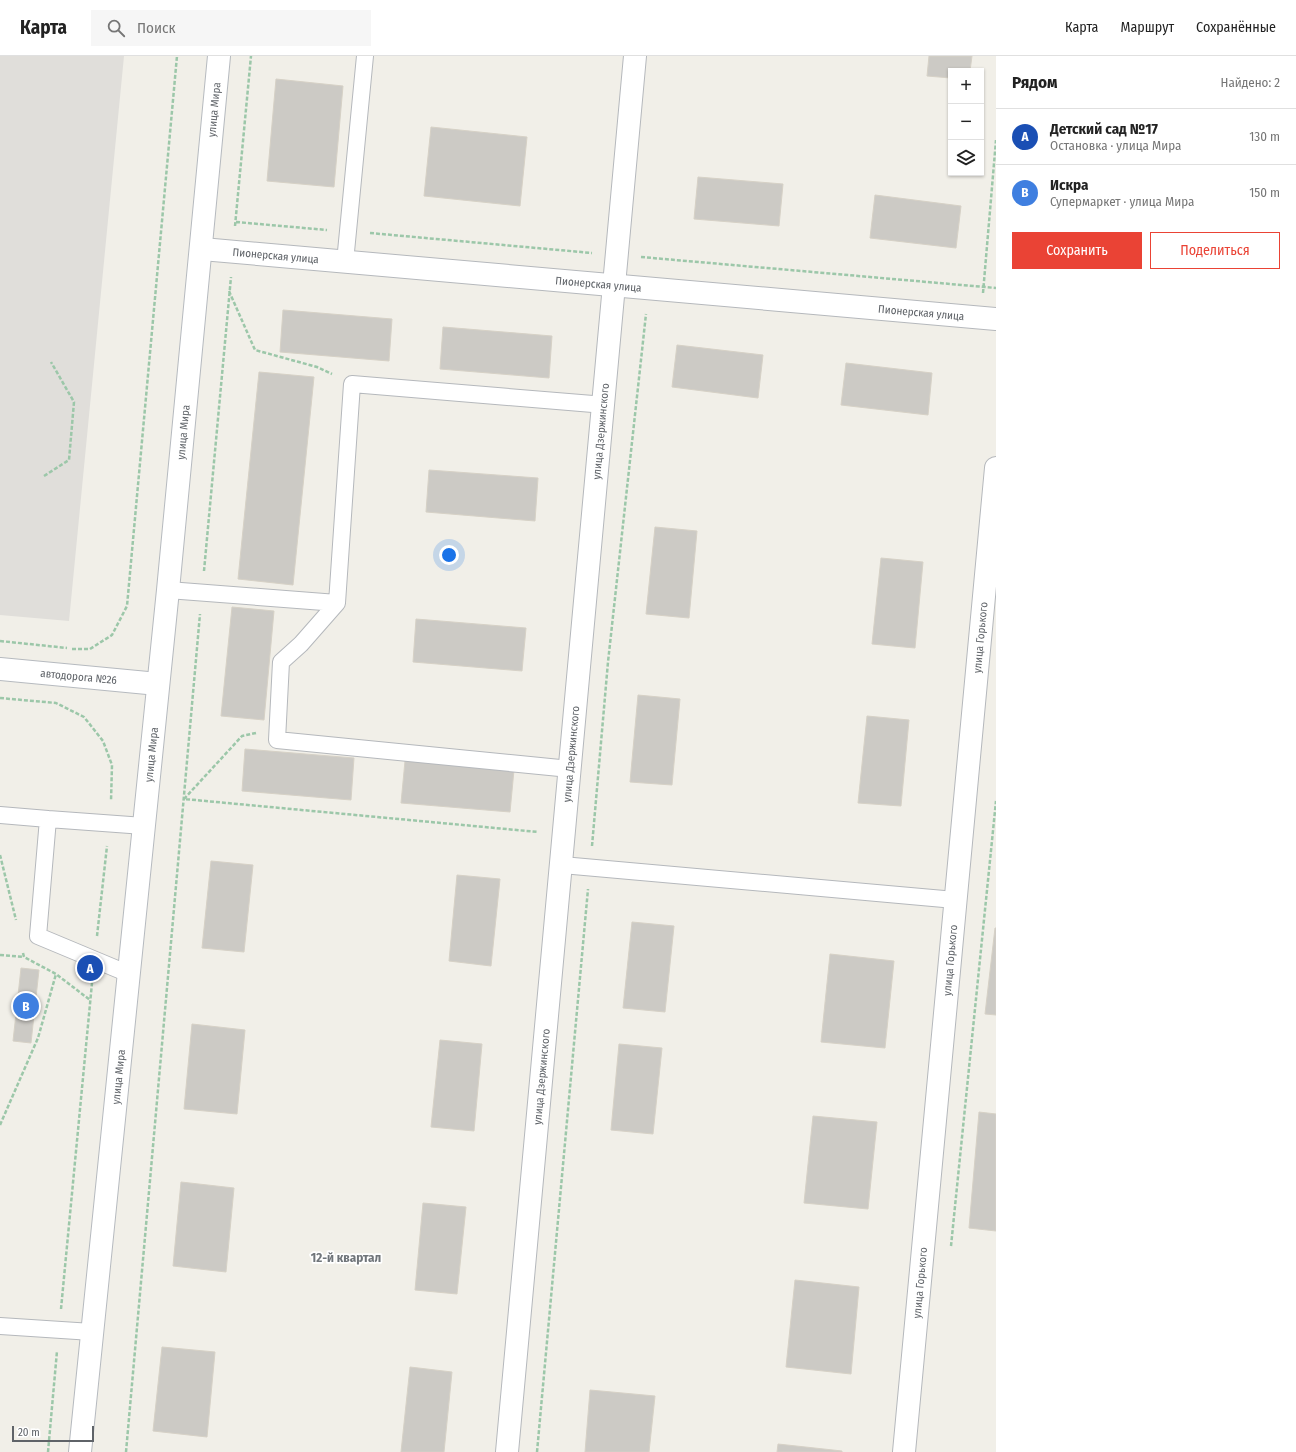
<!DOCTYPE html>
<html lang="ru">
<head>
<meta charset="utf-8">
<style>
  :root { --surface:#fff; --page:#f6f6f6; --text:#222; --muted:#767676; --line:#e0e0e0; --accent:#ea4335 }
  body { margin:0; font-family:"Fira Sans Condensed",sans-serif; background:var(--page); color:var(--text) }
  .controls { position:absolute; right:12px; top:12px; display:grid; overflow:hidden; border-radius:0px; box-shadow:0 1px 3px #0004 }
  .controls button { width:36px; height:36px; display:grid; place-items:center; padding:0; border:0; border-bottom:1px solid var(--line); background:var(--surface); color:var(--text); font:20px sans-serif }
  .scale { position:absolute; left:12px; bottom:10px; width:82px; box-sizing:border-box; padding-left:4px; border:2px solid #5f6368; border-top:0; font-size:11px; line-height:14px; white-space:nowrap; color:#5f6368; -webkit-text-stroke:3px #fff; paint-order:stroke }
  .you { position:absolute; left:449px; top:499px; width:14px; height:14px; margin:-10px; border:3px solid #fff; border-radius:50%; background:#1a73e8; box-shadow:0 0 0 6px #1a73e833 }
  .badge { display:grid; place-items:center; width:26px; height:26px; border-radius:50%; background:var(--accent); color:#fff; font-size:13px; font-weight:700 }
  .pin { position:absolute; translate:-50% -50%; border:2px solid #fff; box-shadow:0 1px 4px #0006 }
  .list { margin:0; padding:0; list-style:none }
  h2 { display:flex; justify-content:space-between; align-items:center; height:52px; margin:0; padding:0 16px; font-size:17px }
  h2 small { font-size:13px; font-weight:400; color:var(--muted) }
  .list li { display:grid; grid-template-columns:26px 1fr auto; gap:12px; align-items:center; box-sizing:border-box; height:56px; padding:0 16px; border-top:1px solid var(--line) }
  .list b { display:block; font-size:15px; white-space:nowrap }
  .list p { margin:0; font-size:13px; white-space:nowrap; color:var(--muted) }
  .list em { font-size:13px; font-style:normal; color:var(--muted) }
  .actions { display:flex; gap:8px; padding:12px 16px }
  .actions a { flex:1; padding:9px 0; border:1px solid var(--accent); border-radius:0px; text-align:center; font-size:14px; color:var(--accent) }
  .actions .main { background:var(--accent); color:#fff }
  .icon { flex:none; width:22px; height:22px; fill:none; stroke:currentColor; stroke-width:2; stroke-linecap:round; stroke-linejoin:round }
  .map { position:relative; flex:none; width:996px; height:1396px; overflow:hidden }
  header { display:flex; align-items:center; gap:24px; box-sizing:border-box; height:56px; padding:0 20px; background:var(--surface); border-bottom:1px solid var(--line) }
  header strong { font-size:19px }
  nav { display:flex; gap:22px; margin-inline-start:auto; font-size:14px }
  .search { width:280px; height:36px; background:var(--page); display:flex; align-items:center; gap:10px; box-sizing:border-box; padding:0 14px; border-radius:0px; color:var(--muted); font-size:15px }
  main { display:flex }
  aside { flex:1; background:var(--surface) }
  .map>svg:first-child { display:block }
</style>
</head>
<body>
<header>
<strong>Карта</strong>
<div class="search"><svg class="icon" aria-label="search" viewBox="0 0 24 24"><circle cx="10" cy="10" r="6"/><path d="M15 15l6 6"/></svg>Поиск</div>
<nav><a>Карта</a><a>Маршрут</a><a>Сохранённые</a></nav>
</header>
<main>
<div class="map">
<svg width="996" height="1396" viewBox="0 0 996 1396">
  <rect width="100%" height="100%" fill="#f1efe8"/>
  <path fill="#e0deda" d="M0,0H124L69,565L0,559Z"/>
  <path fill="#cccac5" stroke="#d6d1c6" d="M929,0H972L970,15H951V22L927,20Z
    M276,23L343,30L334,131L267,125Z
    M431,71L527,81L520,150L424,140Z
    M698,121L783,128L779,170L694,163Z
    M875,139L961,150L956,192L870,182Z
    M283,254L392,263L389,305L280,296Z
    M443,271L552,280L549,322L440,313Z
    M677,289L763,299L758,342L672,331Z
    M846,307L932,317L928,359L841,349Z
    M259,316L314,321L293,529L238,523Z
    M429,414L538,422L535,465L426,456Z
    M655,471L697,475L689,562L646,558Z
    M881,502L923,506L915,592L872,588Z
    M232,551L274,555L264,664L221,660Z
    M416,563L526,572L522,615L413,606Z
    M638,639L680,643L672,729L630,726Z
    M867,660L909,664L901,750L858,747Z
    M245,693L354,702L351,744L242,735Z
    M405,705L514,714L510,756L401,747Z
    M211,805L253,809L244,896L202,892Z
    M457,819L500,823L491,910L449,905Z
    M632,866L674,870L665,956L623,952Z
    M995,872H996V959L985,958Z
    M830,898L894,905L885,992L821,986Z
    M21,912L39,914L31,987L13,985Z
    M192,968L245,974L237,1058L184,1053Z
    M440,984L482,988L474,1075L431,1071Z
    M619,988L662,992L653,1078L611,1074Z
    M979,1056L996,1058V1175L969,1172Z
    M813,1060L877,1066L868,1153L804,1147Z
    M181,1126L234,1132L226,1216L173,1210Z
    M423,1147L466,1151L457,1238L415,1234Z
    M795,1224L859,1231L851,1318L786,1311Z
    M162,1291L215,1296L207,1381L153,1375Z
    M410,1311L452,1316L444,1396H401Z
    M590,1334L655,1340L649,1396H585Z
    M778,1388L842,1395V1396H777Z"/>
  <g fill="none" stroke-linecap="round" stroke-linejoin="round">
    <g stroke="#b5b8bc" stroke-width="18">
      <path id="lane" d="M345,206L365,0
        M168,534L337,547
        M570,713L277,684L281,606L301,588L337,547L352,328L605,349
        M0,759L48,763
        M562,809L955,844
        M129,918L38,880L48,763L144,770
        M0,1270L92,1276"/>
    </g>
    <g stroke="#b5b8bc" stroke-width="24">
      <g id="street">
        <path id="s1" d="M202,193L996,263"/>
        <path id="s2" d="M507,1396L635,0"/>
        <path id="s3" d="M904,1396L996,412"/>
      </g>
    </g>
    <g stroke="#b6babf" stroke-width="24">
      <g id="secondary">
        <path id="s4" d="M0,613L158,628"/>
        <path id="s5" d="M80,1396L168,534L219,0"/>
      </g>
    </g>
    <path stroke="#9cc7a9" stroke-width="2.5" stroke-dasharray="4 2" stroke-linecap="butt" d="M236,166L327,174
      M235,170L251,0
      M370,177L592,197
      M641,201L996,232
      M229,235L255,294L317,311L332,318
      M983,237L996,84
      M44,420L69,404L74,346L51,306
      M204,515L231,221
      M0,585L67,592
      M72,593H90L112,579L127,550L177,0
      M0,642L56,647L84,661L103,685L112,709L111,745
      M256,677L242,680L184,743L538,776
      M592,790L608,606L646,258
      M0,799L16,864
      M97,880L107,790
      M23,897L24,901L56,918L90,944
      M0,899L24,901
      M0,1069L38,982L56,918
      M951,1190L996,745
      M61,1253L92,927
      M48,1396L57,1295
      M126,1396L200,558
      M537,1396L588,833"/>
    <use href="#lane" stroke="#fff" stroke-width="16"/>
    <use href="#street" stroke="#fff" stroke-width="22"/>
    <use href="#secondary" stroke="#fff" stroke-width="22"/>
  </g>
  <g text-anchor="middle" stroke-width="3.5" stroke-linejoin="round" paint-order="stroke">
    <g font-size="11" fill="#5f6368" stroke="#fff">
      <text dy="4" stroke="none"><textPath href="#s5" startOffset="1349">улица Мира</textPath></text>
      <text dy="4" stroke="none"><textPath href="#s1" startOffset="74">Пионерская улица</textPath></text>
      <text dy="4" stroke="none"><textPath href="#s1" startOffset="398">Пионерская улица</textPath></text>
      <text dy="4" stroke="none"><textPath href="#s1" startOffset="722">Пионерская улица</textPath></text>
      <text dy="4" stroke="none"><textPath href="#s2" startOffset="1025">улица Дзержинского</textPath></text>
      <text dy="4" stroke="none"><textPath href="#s5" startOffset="1025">улица Мира</textPath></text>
      <text dy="4" stroke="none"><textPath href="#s3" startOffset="818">улица Горького</textPath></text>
      <text dy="4" stroke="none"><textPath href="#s4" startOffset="79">автодорога №26</textPath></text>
      <text dy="4" stroke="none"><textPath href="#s5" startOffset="701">улица Мира</textPath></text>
      <text dy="4" stroke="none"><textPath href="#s2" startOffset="701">улица Дзержинского</textPath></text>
      <text dy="4" stroke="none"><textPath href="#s3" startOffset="494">улица Горького</textPath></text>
      <text dy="4" stroke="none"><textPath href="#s5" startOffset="377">улица Мира</textPath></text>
      <text dy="4" stroke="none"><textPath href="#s2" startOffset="377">улица Дзержинского</textPath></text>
      <text dy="4" stroke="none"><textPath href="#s3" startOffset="170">улица Горького</textPath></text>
    </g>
    <g font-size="13" font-weight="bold" fill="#70757a" stroke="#fff">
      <text x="346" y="1206">12-й квартал</text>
    </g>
  </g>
</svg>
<div class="controls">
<button>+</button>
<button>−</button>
<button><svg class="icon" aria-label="layers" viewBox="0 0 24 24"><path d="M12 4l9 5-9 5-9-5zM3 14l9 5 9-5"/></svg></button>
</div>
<div class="scale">20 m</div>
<div class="you"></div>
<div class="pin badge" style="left:90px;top:912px;background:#1a4fb4">A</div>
<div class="pin badge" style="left:26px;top:950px;background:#3f7fe0">B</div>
</div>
<aside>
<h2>Рядом<small>Найдено: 2</small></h2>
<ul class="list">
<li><span class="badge" style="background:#1a4fb4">A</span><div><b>Детский сад №17</b><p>Остановка · улица Мира</p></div><em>130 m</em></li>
<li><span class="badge" style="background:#3f7fe0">B</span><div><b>Искра</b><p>Супермаркет · улица Мира</p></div><em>150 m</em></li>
</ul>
<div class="actions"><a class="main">Сохранить</a><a>Поделиться</a></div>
</aside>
</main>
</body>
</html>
